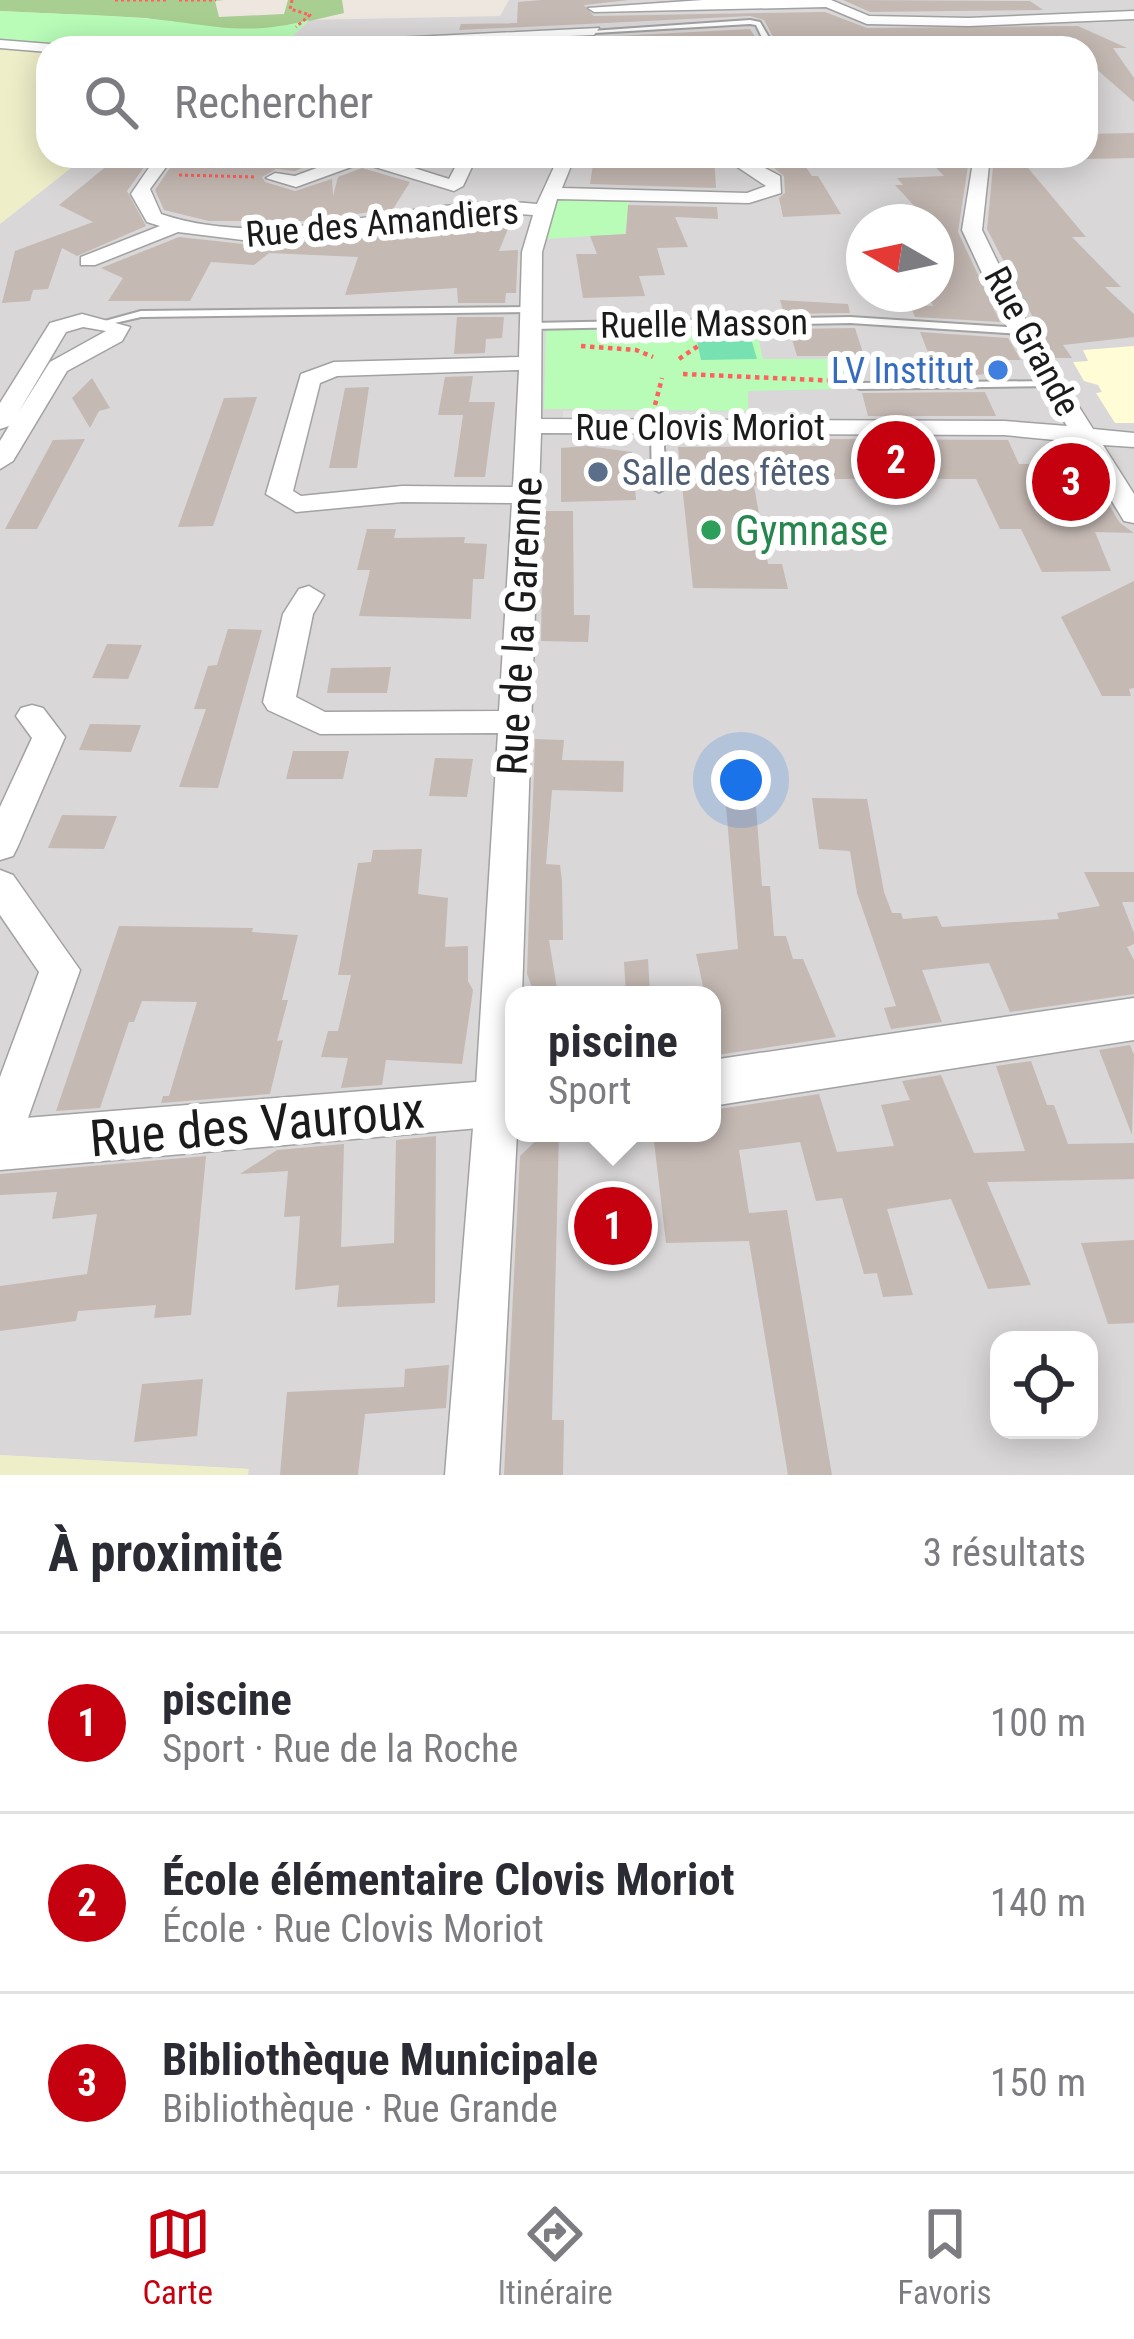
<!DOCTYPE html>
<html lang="fr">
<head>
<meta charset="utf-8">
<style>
  :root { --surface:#fff; --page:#f7f7f7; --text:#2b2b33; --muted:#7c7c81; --line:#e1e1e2; --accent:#c5000f }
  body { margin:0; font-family:"Roboto Condensed",sans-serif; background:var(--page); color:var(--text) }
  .controls { position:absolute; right:36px; bottom:36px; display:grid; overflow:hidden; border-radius:24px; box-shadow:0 6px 30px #0003 }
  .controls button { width:108px; height:108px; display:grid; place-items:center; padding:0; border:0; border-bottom:3px solid var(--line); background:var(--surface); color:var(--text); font:60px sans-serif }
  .compass { position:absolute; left:846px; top:204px; width:108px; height:108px; border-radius:50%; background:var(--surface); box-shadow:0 6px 30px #0003; rotate:279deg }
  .you { position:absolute; left:741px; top:780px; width:42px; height:42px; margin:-30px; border:9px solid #fff; border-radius:50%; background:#1a73e8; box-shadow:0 0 0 18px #1a73e833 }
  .badge { display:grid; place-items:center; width:78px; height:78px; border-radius:50%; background:var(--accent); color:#fff; font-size:39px; font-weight:700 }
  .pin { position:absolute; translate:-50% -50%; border:6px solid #fff; box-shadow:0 3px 12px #0006 }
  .popup { position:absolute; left:505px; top:986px; width:216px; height:156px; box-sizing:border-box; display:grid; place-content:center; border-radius:24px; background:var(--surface); filter:drop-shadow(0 3px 9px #0005); font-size:39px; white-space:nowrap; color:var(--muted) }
  .popup b { font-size:45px; color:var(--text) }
  .popup::after { content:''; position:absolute; left:50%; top:100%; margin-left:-24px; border:24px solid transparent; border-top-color:var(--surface) }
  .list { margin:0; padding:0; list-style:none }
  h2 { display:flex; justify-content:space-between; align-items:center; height:156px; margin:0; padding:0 48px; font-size:51px }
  h2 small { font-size:39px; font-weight:400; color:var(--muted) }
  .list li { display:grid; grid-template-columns:78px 1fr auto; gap:36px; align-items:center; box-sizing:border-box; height:180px; padding:0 48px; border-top:3px solid var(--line) }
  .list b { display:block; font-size:45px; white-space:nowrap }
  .list p { margin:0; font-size:39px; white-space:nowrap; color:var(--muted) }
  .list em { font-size:39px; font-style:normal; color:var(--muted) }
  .icon { flex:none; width:66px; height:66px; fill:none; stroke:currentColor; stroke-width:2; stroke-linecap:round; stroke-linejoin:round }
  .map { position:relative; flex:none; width:1134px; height:1475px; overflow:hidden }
  .search { position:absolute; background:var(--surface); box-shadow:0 6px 30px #0003; left:36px; right:36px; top:36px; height:132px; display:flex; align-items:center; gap:30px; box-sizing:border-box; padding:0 42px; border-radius:36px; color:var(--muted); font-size:45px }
  .sheet { height:696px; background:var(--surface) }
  nav { display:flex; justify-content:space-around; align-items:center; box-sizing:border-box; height:168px; border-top:3px solid var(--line); background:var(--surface); font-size:33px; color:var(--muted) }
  nav a { display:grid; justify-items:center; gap:6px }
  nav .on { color:var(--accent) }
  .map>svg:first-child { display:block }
</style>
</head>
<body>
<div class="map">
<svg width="1134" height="1475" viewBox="0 0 1134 1475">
  <rect width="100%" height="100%" fill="#ede7df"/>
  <path fill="#d9d7d8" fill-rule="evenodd" d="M509,0H1134V1475H248V1469L0,1455V224L86,156H1086V48H219L286,43L309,20L500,16ZM864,222H936V294H864ZM514,995H712V1133H514ZM999,1340H1089V1430H999Z"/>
  <path fill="#fffcd6" d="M1134,346V423H1115L1096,393L1102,392L1098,385L1084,381L1073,362L1088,361L1083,350Z"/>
  <path fill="#eeeec9" d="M0,42L89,45L221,47L48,48V156H86L0,224Z
    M0,1455L249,1469L248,1475H0Z"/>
  <path fill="#a8cf91" d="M0,0H224L215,1L219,17L284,14L288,0H342L344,13L271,30L228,31L146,18L0,11Z"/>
  <path fill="#b8fcb8" d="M0,11C47,14 94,14 141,18C208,23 240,38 309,20L286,43H20L0,42Z
    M570,195L630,197L625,234L545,239L557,200Z
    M756,328L763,359H844L851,380L838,389L748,391V411L544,409L546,330Z"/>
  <path fill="#78e1b1" d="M695,332H749L757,359L701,360Z"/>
  <path fill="#dfdfdf" d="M563,411L806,412L809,421L563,420Z"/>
  <path fill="#9dd4de" d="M636,1208L641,1234L587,1239L583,1214Z"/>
  <path fill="#c5b9b3" d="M542,0H629L584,5L594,16L825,12L867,28L1078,26L1127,48H1113L1134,78V102L1086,60V48L824,42L827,48H779L764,20L750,16L459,30L461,24L517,23L518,2Z
    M843,0L1030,1L1043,10L870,12Z
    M750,29L762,48H618L616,36Z
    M1134,133V158L1086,159V134Z
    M119,156H152L127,191L146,226L77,256L62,248L48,289L33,290L30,301L2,303L15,251L93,222L59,205Z
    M178,156H330L295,171L276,169L262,177L265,182L295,191L332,179L333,196L338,177L362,168L410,182L393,209L302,221H209L164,210L155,190Z
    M925,156L969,159L958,232L1000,322L915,317L910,305L933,306L927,294H936V222H929L895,185H903L897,178L944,176Z
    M1018,156L1086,237H1072L1121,287H1105L1134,314V337L1063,345L1072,358H1054L987,229L994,157Z
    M714,157L716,188L590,184L594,158Z
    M772,159L801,160L812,176H818L841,214L783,217L779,198L785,193L784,176L773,167Z
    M628,205L717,207L718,219L675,217L688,247L657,248L665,275L639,276L645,296L583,298L576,254H597L590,236L626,234Z
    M463,223L510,224L499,251L518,250L516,293H506L505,303H458L457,288L345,295L358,257L269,253L254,265L211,262L190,301H108L123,278L101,268L179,237L243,244L305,242L453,228Z
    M780,300L848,304L850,313L784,314Z
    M457,317H504L502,338L486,339L485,353L454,354Z
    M855,328L864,356H797L789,329Z
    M920,332L1008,338L1021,360H1006L1012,372L938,378Z
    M473,376L469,402H495L485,477H454L463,415H438L445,377Z
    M92,378L110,408L99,411L90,428L72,398Z
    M369,387L357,468H329L345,388Z
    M985,392L996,416H868L862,393Z
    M257,397L213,526L178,527L224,398Z
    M85,439L37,529H5L53,440Z
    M821,439L1008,440L1019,464H1041L1046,476H1091L1120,523L1134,533L1095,532L1111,571L1042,572L1021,529H1000L976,479H825L827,487L754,486L768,564H782L788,589L693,588L678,447L823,446Z
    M587,446L632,452L636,500L561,502V448Z
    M543,511H573L574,615H590L588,642L541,641Z
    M367,529H396L394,538L465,537L464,543L487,544L484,579H473L471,619L359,616L370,570H357Z
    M1134,581V688L1129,689L1131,696H1102L1061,617Z
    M228,629L262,630L218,788L179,787L206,709H194L208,666L217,665Z
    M107,644L142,645L128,679L92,678Z
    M391,667L387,693H327L331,668Z
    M90,724L141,725L131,752L79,750Z
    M535,739L564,740L562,760L624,761L623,792L552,790L546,864L560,865L562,881L563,940H549L558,995H535L527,974Z
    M293,751H349L343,779H286Z
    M435,758L473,759L467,797L429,796Z
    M812,798L867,799L884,892L892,913H901L903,919L937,916L942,927L1059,919L1057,913L1100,906L1084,872H1134V902H1122L1134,933V944L1127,947L1134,960V994L1010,1012L989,963L922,970L942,1022L891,1029L884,1008L896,1006L857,893L850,851L819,849Z
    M726,806L756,807L762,886H770L774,936H786L793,959H803L836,1037L717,1055L712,995H705L696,954L738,949Z
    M62,815L117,816L104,849L48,848Z
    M422,849L418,894L448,898L445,947L468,946V981L473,990L462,1064L386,1060L382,1085L341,1088L348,1058L321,1057L328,1031H338L351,975H338L358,863L371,862L373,850Z
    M119,926L253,928L252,932L298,935L282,1000H288L277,1041L283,1040L270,1094L161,1103L163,1096H169L197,1002L142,1001L134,1022H129L100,1108L56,1111Z
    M648,959L650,994L626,995L624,962Z
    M1130,1045L1134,1055L1132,1135L1099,1050Z
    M1031,1061L1047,1105H1054L1068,1144L1134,1143V1179L987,1182L1031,1285L988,1289L951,1199L887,1209L913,1295L883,1297L877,1273L864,1274L842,1198L816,1201L800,1142L739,1150L749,1213L787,1210L832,1475H788L749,1241L666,1243L653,1133H712V1110L819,1094L837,1152L894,1146L881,1105L910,1100L902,1081L941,1075L974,1153L1025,1151L996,1066Z
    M544,1133H559L552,1420H564L563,1475H504L520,1156Z
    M436,1136L435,1303L337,1307L339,1285L295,1290L300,1216L284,1217L288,1171L240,1174L277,1150L344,1144L341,1247L394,1243L396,1140Z
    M206,1156L191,1315L154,1318L156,1305L78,1311L76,1321L0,1331V1286L87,1274L97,1214L52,1219L57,1192L0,1195V1174Z
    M1134,1240V1323L1108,1324L1081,1243Z
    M449,1365L446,1408L365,1414L358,1475H280L287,1392L404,1387L405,1369Z
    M203,1379L197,1436L134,1442L142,1384Z"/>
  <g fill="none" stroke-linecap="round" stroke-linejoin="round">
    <g stroke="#a2a2a2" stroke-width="4">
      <path id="service" d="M750,20L760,22L775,48H767L756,25L750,24L594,33L591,31Z
        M532,307L537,310L536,312L141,317L106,325L101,322L141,311Z
        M850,317L1020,328L1025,331L1020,334L850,323L531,329L526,326L531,323Z
        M1053,381L1057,382V386L860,389L854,386L860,383Z
        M657,423L663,427L666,488L659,492L652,488L651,427Z"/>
    </g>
    <g stroke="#a2a2a2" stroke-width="3">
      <path id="minor" d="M703,0H831L869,16L969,18L1134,11V19L969,26L867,24L826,7L594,12L588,8Z
        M599,28L594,35L266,48L273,44Z
        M0,40L50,44L57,48H48V52L0,48Z
        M157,156H174L150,189L161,214C286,256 414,191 537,204L559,156H575L562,188L747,193L766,186L721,156H742L780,176L781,193L749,203L557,199L542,252L541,419L1004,421L1067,426L1009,331L962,230L974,156H990L982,230L1031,331L1093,429L1134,433V447L1103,445L1134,494V523L1124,521L1076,442L1004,435L541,433L522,995H514L517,1133L499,1475H445L475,1103L498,733L320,734L268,710L263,702L283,614L299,589L309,586L324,595L313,614L296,697L325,712L499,711L512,503L402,502L296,512L266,494L301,374L334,362L519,357L522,252L533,215L506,213L305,237L243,240L178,232L95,265H81V257L160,226L147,222L131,194ZM519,370L513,487L402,486L301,496L293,491L320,383L337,376Z
        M349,156H376L449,179L461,156H477L463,186L454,191L362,163L296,187L266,178L275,173L295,176Z
        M82,314L130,327L122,341L67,371L13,461L0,469V441L9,426L0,429V403L50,323ZM83,327L106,331L50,362L18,413L66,332Z
        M32,705L43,708L65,737L18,846L13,856L0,860V807L32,738L16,716L21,708Z
        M0,870L13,875L80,970L22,1135L16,1150L0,1156V1077L39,972L0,915Z"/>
    </g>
    <g stroke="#a2a2a2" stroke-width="3">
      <path id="tertiary" d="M745,0H761L752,7Z
        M1134,998V1040L712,1106V1060Z
        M514,1079V1125L0,1170V1120Z"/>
    </g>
    <path stroke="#ff625e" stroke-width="3" stroke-dasharray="3 3" stroke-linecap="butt" d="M115,0H167
      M179,0H216
      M292,0L290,9L310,15L296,27
      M215,48L257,40
      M179,175L256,177"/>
    <path stroke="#ff625e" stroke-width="4.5" stroke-dasharray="4.5 4.5" stroke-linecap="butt" d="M581,346L636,350L653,357
      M679,359L698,346
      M683,374L841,381
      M655,405L662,378"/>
    <use href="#service" fill="#fff" fill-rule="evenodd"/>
    <use href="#minor" fill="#fff" fill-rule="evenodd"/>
    <use href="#tertiary" fill="#fff" fill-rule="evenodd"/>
  </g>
  <circle fill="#3f7fe0" stroke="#fff" stroke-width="4.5" cx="998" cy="370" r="12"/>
  <circle fill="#5c6f8a" stroke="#fff" stroke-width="4.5" cx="598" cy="472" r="12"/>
  <circle fill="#2e9e5b" stroke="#fff" stroke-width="4.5" cx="711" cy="530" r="12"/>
  <g text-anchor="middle" stroke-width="12" stroke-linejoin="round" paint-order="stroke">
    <g font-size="36" fill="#1b1b1b" stroke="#fff">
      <text transform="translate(382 222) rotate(-5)" y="13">Rue des Amandiers</text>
      <text transform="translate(704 323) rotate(-1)" y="13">Ruelle Masson</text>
      <text transform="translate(1033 341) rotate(62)" y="13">Rue Grande</text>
      <text x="700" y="440">Rue Clovis Moriot</text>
    </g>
    <g font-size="36" fill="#366cbe" stroke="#fff" text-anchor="end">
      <text x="974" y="383">LV Institut</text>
    </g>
    <g font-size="36" fill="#4e5e75" stroke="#fff" text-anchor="start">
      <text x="622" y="485">Salle des fêtes</text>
    </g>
    <g font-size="42" fill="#27864d" stroke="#fff" text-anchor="start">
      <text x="735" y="545">Gymnase</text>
    </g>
    <g font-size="42" fill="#1b1b1b" stroke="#fff">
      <text transform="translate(519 626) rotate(-87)" y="15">Rue de la Garenne</text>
    </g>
    <g font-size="51" fill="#1b1b1b" stroke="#fff">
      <text transform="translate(257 1124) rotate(-5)" y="18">Rue des Vauroux</text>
    </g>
  </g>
</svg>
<div class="controls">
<button><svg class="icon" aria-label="locate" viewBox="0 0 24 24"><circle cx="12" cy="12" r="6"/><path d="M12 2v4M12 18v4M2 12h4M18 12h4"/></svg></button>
</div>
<svg class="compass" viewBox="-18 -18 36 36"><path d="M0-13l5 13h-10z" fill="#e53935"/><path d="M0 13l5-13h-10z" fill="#7c7c81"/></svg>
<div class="you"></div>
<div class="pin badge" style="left:613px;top:1226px">1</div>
<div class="popup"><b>piscine</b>Sport</div>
<div class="pin badge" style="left:896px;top:460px">2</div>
<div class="pin badge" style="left:1071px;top:482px">3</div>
<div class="search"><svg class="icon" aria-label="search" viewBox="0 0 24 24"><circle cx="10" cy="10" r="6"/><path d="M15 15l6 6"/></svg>Rechercher</div>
</div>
<section class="sheet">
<h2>À proximité<small>3 résultats</small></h2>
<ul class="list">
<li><span class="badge">1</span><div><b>piscine</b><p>Sport · Rue de la Roche</p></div><em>100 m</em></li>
<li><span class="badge">2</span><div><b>École élémentaire Clovis Moriot</b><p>École · Rue Clovis Moriot</p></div><em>140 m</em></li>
<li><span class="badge">3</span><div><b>Bibliothèque Municipale</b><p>Bibliothèque · Rue Grande</p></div><em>150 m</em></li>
</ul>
</section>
<nav>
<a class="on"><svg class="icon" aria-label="map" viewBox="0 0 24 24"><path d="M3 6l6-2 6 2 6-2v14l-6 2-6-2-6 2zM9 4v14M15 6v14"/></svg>Carte</a>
<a><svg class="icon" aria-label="directions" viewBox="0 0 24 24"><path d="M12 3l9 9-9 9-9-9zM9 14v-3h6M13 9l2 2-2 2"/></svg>Itinéraire</a>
<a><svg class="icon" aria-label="saved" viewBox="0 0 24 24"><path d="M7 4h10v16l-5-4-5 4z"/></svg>Favoris</a>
</nav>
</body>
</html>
